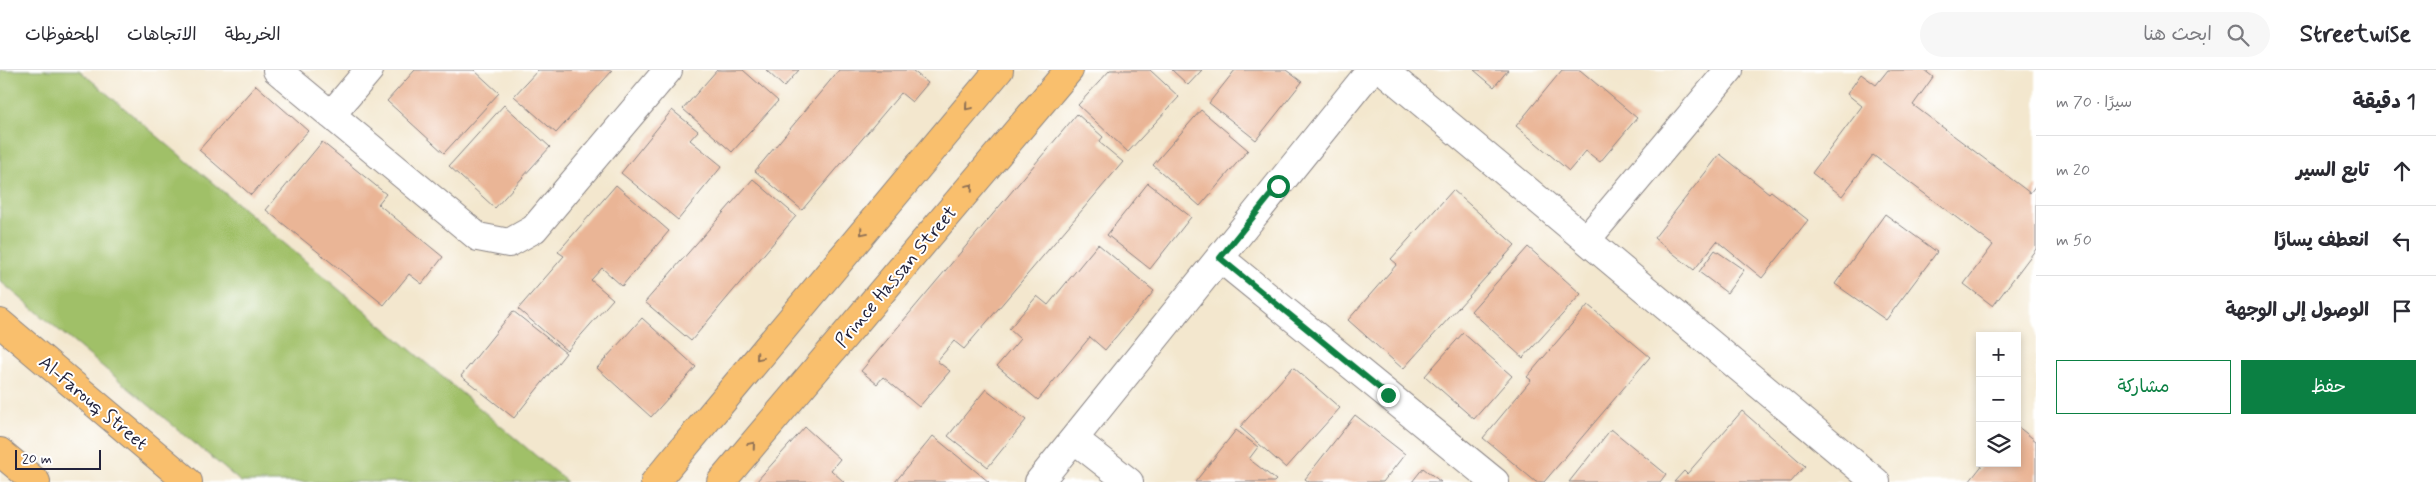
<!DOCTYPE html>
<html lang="ar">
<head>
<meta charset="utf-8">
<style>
  :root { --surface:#fff; --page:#f7f7f7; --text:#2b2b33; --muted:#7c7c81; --line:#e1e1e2; --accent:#0b8043 }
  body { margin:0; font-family:Mynerve,"Playpen Sans Arabic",sans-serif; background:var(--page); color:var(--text); direction:rtl }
  .controls { position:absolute; right:15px; bottom:15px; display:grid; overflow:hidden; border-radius:0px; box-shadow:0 2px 8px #0003 }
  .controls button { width:45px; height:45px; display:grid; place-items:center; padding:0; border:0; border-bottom:1px solid var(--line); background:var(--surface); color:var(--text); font:25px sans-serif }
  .scale { position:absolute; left:15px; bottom:12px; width:86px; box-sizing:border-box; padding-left:5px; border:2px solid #22223b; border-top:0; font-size:14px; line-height:18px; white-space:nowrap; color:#22223b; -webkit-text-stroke:4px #fff; paint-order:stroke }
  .stop { position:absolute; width:15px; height:15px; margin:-11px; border:4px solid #0b8043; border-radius:50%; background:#fff }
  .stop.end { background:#0b8043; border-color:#fff; box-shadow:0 1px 5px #0008 }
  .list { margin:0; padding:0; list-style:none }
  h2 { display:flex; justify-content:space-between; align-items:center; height:65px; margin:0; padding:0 20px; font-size:21px }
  h2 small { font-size:16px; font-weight:400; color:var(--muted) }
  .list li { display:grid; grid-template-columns:32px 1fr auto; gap:15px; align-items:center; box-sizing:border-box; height:70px; padding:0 20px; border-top:1px solid var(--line) }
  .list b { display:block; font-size:19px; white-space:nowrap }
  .list em { font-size:16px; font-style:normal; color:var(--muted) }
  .actions { display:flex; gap:10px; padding:15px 20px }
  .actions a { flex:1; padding:11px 0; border:1px solid var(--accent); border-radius:0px; text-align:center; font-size:18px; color:var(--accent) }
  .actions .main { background:var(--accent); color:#fff }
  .icon { flex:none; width:28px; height:28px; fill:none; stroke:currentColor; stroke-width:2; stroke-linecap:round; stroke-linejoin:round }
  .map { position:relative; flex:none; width:2036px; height:412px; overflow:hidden; direction:ltr }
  header { display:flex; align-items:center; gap:30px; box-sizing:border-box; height:70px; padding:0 25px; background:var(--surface); border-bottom:1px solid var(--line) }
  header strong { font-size:24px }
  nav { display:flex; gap:28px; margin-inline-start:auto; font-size:18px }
  .search { width:350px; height:45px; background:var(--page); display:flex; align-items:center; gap:12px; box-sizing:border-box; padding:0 18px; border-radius:28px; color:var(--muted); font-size:19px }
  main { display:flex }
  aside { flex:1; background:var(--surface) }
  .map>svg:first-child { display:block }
</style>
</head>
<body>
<header>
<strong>Streetwise</strong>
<div class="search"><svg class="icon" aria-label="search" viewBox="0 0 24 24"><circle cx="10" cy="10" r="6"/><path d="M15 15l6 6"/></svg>ابحث هنا</div>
<nav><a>الخريطة</a><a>الاتجاهات</a><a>المحفوظات</a></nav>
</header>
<main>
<aside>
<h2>1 دقيقة<small>سيرًا · 70 m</small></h2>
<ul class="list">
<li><svg class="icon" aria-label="ahead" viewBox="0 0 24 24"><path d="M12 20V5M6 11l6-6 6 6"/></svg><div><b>تابع السير</b></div><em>20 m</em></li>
<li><svg class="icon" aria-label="left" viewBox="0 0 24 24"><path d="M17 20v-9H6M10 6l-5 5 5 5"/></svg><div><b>انعطف يسارًا</b></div><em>50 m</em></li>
<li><svg class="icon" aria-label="arrive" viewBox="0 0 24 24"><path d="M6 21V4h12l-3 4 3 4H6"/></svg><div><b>الوصول إلى الوجهة</b></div></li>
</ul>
<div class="actions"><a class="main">حفظ</a><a>مشاركة</a></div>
</aside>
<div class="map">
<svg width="2036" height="412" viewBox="0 0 2036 412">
  <rect width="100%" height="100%" fill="#fff"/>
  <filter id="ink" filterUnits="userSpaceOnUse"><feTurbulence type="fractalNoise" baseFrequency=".02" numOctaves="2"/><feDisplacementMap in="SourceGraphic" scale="10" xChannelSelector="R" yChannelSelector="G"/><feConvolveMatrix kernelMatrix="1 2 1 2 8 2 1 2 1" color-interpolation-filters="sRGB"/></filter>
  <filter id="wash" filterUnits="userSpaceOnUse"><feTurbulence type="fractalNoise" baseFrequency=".0096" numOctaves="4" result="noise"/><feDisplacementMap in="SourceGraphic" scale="20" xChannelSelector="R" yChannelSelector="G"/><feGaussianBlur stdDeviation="1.12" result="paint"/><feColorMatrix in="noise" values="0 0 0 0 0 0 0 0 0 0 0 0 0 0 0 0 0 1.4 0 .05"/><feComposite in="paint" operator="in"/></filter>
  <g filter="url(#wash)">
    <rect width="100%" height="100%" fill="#f3e7ce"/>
    <path fill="#a0c068" stroke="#617152" d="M0,0H79L567,412H241L0,211Z"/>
    <g id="blocks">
      <path fill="#eab596" d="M415,0H474L499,23L444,83L387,31Z
        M538,0H611L612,1L556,63L514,26Z
        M717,0H743L778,31L732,82L683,39Z
        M766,0H799L784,17Z
        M839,0H912L928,13L912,32L901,23L802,140L755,101Z
        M1110,0H1150L1179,27L1128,82L1078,35Z
        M1172,0H1202L1188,15Z
        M1235,0H1286L1302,12L1256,70L1209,33Z
        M1474,0H1508L1494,17Z
        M1562,0H1580L1637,48L1600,92L1586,81L1569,101L1516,56Z
        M1888,0H1924L1933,7L1913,35L2030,123L2036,115V179L1993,236L1964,214L1993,175L1873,85L1842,126L1812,103L1862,36L1847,24L1861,4L1876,15Z
        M256,15L308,61L251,125L199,80Z
        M504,35L550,77L495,138L449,96Z
        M672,40L698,61L690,70L722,96L678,150L621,103Z
        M1201,40L1248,80L1200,136L1153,95Z
        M1077,44L1103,67L1099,72L1123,92L964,279L954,271L937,291L950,301L919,337L883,307L877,314L861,301Z
        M322,72L386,124L378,134L443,187L422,214L409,204L384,235L266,140Z
        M1720,84L1769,123L1771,121L1808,150L1762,208L1717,171L1694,200L1654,168Z
        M753,109L796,146L691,271L645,232Z
        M1148,113L1191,147L1150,199L1107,165Z
        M616,115L669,161L622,216L602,198L591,210L613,229L567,281L518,239L564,186L558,182Z
        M1453,120L1515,175L1403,299L1348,250L1397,194L1391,189Z
        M1885,144L1937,182L1886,250L1835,214Z
        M1098,174L1154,221L1105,280L1090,267L1038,330L997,296L1020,269L1009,259L1037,226L1048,235Z
        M1528,177L1581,224L1523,288L1471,241Z
        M1715,180L1744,200L1727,223L1699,202Z
        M1588,235L1650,287L1544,412H1536L1483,368L1531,310L1527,307Z
        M513,241L566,283L514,348L461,306Z
        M642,248L696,297L651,347L597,298Z
        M1463,263L1512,306L1474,349L1425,306Z
        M1293,297L1340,338L1286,398L1240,357Z
        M986,319L1026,350L988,397L948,366Z
        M1742,341L1805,396L1791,412H1674L1684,401L1687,404Z
        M1355,345L1405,384L1383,412H1309L1305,409Z
        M2017,356L2036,371V412H1969L1984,393H2017Z
        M805,357L840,389L831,400L844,412H756Z
        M1611,359L1666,404L1660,412H1569Z
        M1236,360L1258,377L1249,389L1276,410L1274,412H1195Z
        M933,366L989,412H895Z
        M1423,398L1441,412H1412Z"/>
    </g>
  </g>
  <g filter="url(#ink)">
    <use href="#blocks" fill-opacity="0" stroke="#8a8484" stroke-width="1"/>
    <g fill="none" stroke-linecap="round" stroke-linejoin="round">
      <g stroke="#8a8484" stroke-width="30">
        <path id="minor" d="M277,0L478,167L509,173L534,159L668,0
          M1383,0L1876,412
          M331,45L369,0
          M1587,169L1729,0
          M1220,188L1495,412
          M1074,369L1129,412
          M1039,412L1371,0"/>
      </g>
      <g stroke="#8a8484" stroke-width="30">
        <path id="major" d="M0,253L188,412
          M0,382L36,412
          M655,412L999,0
          M721,412L1069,0"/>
      </g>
      <use href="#minor" stroke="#fff" stroke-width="28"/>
      <use href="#major" stroke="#f9bf6d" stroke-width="28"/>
    </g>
    <defs><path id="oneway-chevron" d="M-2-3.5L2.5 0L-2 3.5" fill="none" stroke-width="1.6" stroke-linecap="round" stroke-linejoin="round" transform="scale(1.25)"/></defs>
    <g stroke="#8e7054">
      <use href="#oneway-chevron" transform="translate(968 37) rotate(130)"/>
      <use href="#oneway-chevron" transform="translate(970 117) rotate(-50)"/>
      <use href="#oneway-chevron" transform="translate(863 162) rotate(130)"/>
      <use href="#oneway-chevron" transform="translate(759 287) rotate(130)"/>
      <use href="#oneway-chevron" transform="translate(752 375) rotate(-50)"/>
    </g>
  </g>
  <g fill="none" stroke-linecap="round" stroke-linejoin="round" filter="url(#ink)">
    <path stroke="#0b8043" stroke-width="6" d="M1278,116L1220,188L1388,325"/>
  </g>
  <g text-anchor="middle" stroke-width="4" stroke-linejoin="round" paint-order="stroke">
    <g font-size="19" fill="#22223b" stroke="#fff">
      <text transform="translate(895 206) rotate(-50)" y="7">Prince Hassan Street</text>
      <text transform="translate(94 332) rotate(40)" y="7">Al-Farouq Street</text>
    </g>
  </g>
</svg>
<div class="controls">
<button>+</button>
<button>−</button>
<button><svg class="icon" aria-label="layers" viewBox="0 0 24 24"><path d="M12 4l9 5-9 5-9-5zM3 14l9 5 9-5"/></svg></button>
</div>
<div class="scale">20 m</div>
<div class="stop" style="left:1278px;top:116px"></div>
<div class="stop end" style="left:1388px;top:325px"></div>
</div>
</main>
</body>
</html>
